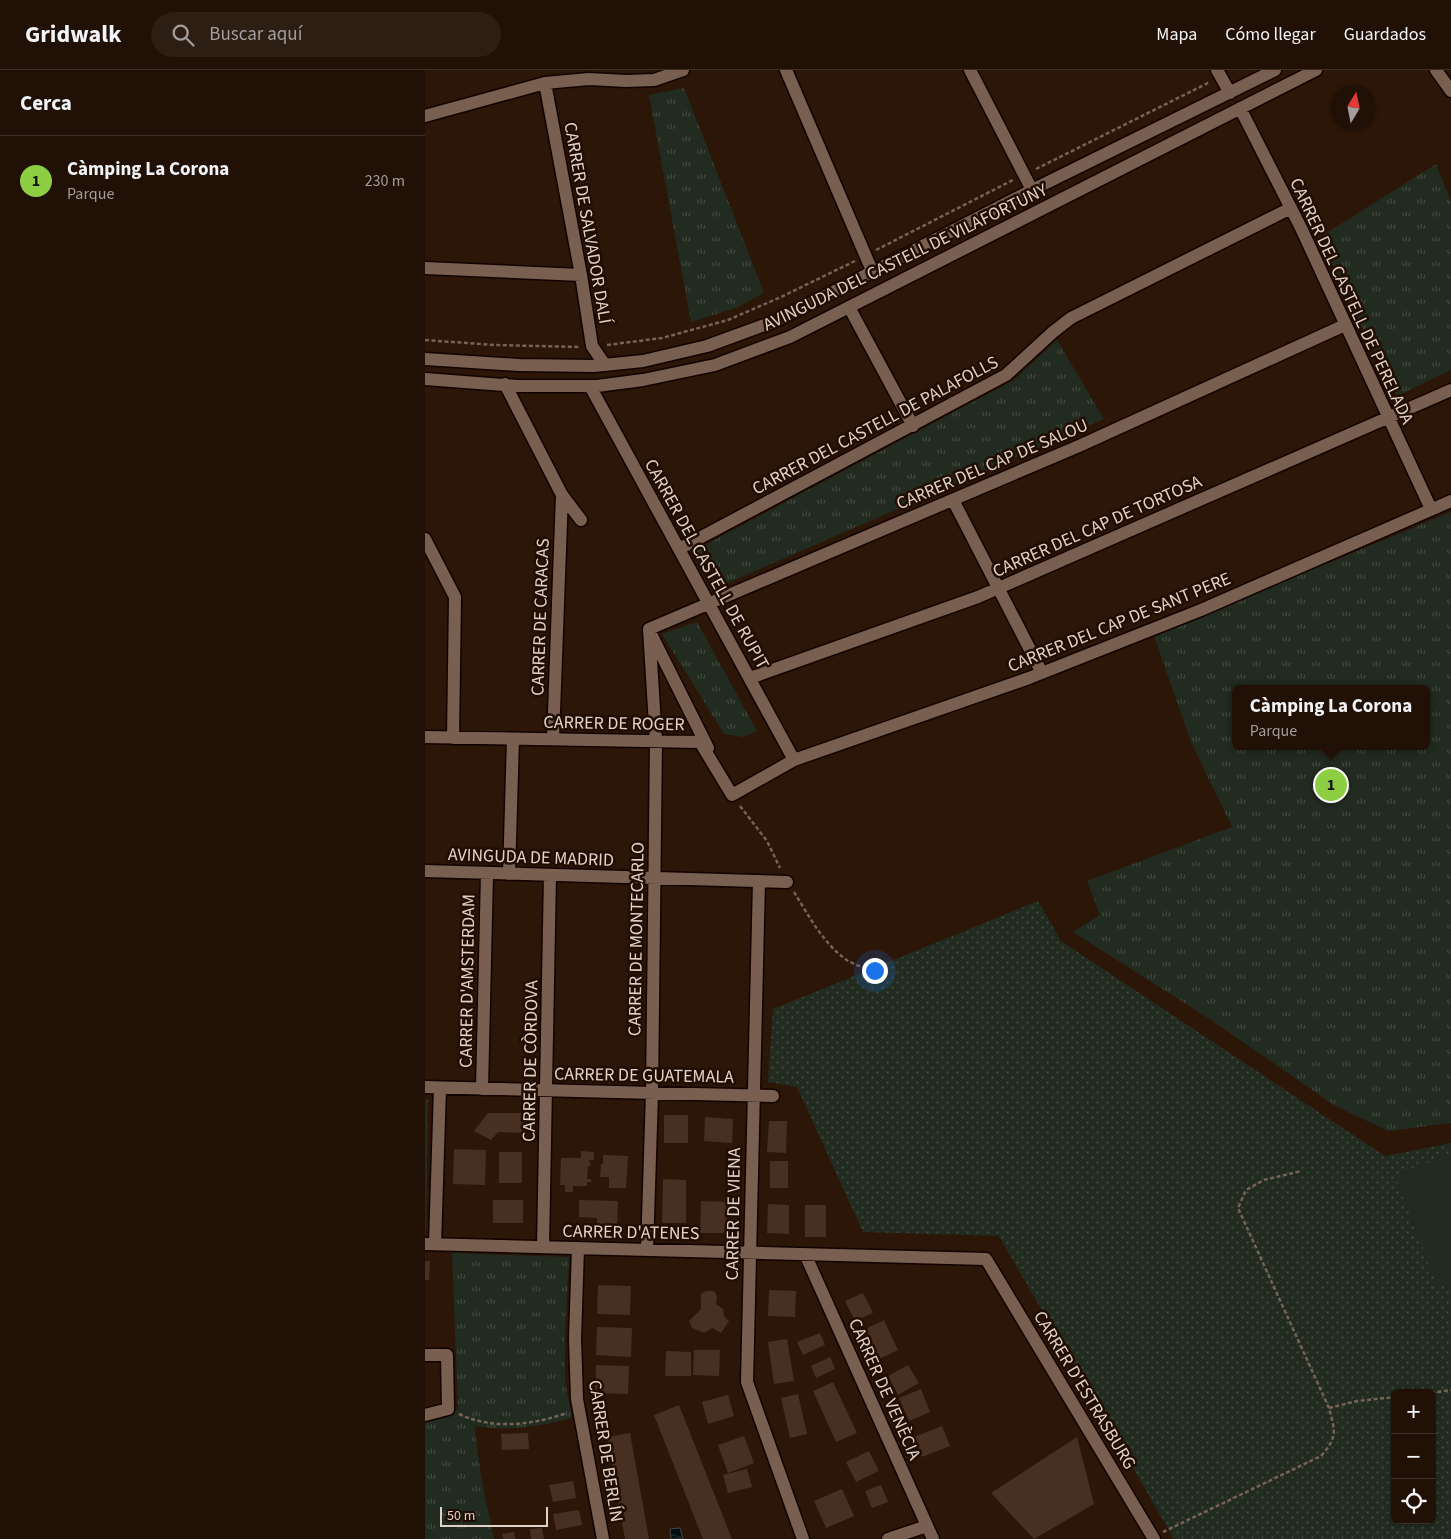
<!DOCTYPE html>
<html lang="es">
<head>
<meta charset="utf-8">
<style>
  :root { --surface:#201006; --page:#2d1e14; --text:#f1f3f6; --muted:#a29d9b; --line:#3d3028; --accent:#8ece43 }
  body { margin:0; font-family:"Source Sans 3",sans-serif; background:var(--page); color:var(--text) }
  .controls { position:absolute; right:15px; bottom:15px; display:grid; overflow:hidden; border-radius:8px; box-shadow:0 1px 4px #0004 }
  .controls button { width:45px; height:45px; display:grid; place-items:center; padding:0; border:0; border-bottom:1px solid var(--line); background:var(--surface); color:var(--text); font:25px sans-serif }
  .compass { position:absolute; left:906px; top:15px; width:45px; height:45px; border-radius:50%; background:var(--surface); box-shadow:0 1px 4px #0004; rotate:10deg }
  .scale { position:absolute; left:15px; bottom:12px; width:108px; box-sizing:border-box; padding-left:5px; border:2px solid #e1d2c9; border-top:0; font-size:14px; line-height:18px; white-space:nowrap; color:#e1d2c9; -webkit-text-stroke:4px #210d02; paint-order:stroke }
  .you { position:absolute; left:449px; top:900px; width:18px; height:18px; margin:-12px; border:4px solid #fff; border-radius:50%; background:#1a73e8; box-shadow:0 0 0 8px #1a73e833 }
  .badge { display:grid; place-items:center; width:32px; height:32px; border-radius:50%; background:var(--accent); color:#111; font-size:16px; font-weight:700 }
  .pin { position:absolute; translate:-50% -50%; border:2px solid #fff; box-shadow:0 1px 5px #0006 }
  .popup { position:absolute; left:807px; top:615px; width:198px; height:65px; box-sizing:border-box; display:grid; place-content:center; border-radius:8px; background:var(--surface); filter:drop-shadow(0 1px 4px #0005); font-size:16px; white-space:nowrap; color:var(--muted) }
  .popup b { font-size:19px; color:var(--text) }
  .popup::after { content:''; position:absolute; left:50%; top:100%; margin-left:-10px; border:10px solid transparent; border-top-color:var(--surface) }
  .list { margin:0; padding:0; list-style:none }
  h2 { display:flex; justify-content:space-between; align-items:center; height:65px; margin:0; padding:0 20px; font-size:21px }
  h2 small { font-size:16px; font-weight:400; color:var(--muted) }
  .list li { display:grid; grid-template-columns:32px 1fr auto; gap:15px; align-items:center; box-sizing:border-box; height:90px; padding:0 20px; border-top:1px solid var(--line) }
  .list b { display:block; font-size:19px; white-space:nowrap }
  .list p { margin:0; font-size:16px; white-space:nowrap; color:var(--muted) }
  .list em { font-size:16px; font-style:normal; color:var(--muted) }
  .icon { flex:none; width:28px; height:28px; fill:none; stroke:currentColor; stroke-width:2; stroke-linecap:round; stroke-linejoin:round }
  .map { position:relative; flex:none; width:1026px; height:1469px; overflow:hidden }
  header { display:flex; align-items:center; gap:30px; box-sizing:border-box; height:70px; padding:0 25px; background:var(--surface); border-bottom:1px solid var(--line) }
  header strong { font-size:24px }
  nav { display:flex; gap:28px; margin-inline-start:auto; font-size:18px }
  .search { width:350px; height:45px; background:var(--page); display:flex; align-items:center; gap:12px; box-sizing:border-box; padding:0 18px; border-radius:28px; color:var(--muted); font-size:19px }
  main { display:flex }
  aside { flex:1; background:var(--surface) }
  .map>svg:first-child { display:block }
</style>
</head>
<body>
<header>
<strong>Gridwalk</strong>
<div class="search"><svg class="icon" aria-label="search" viewBox="0 0 24 24"><circle cx="10" cy="10" r="6"/><path d="M15 15l6 6"/></svg>Buscar aquí</div>
<nav><a>Mapa</a><a>Cómo llegar</a><a>Guardados</a></nav>
</header>
<main>
<aside>
<h2>Cerca<small></small></h2>
<ul class="list">
<li><span class="badge">1</span><div><b>Càmping La Corona</b><p>Parque</p></div><em>230 m</em></li>
</ul>
</aside>
<div class="map">
<svg width="1026" height="1469" viewBox="0 0 1026 1469">
  <defs>
    <pattern id="grass-tufts" width="24" height="20" patternUnits="userSpaceOnUse" patternTransform="scale(1.25)"><rect width="24" height="20" fill="#222b1f"/><path d="M3 7l-1-3M5 7V3M7 7l1-3M15 17l-1-3M17 17v-4M19 17l1-3" fill="none" stroke="#42493e"/></pattern>
    <pattern id="garden-dots" width="8" height="8" patternUnits="userSpaceOnUse" patternTransform="scale(1.25)"><rect width="8" height="8" fill="#222b1f"/><path d="M2 2h.1M6 6h.1" fill="none" stroke="#42493e" stroke-width="1.8" stroke-linecap="round"/></pattern>
    <pattern id="water-ripples" width="26" height="14" patternUnits="userSpaceOnUse" patternTransform="scale(1.25)"><rect width="26" height="14" fill="#000d0f"/><path d="M2 4q2-2 4 0t4 0M15 11q2-2 4 0t4 0" fill="none" stroke="#252f31"/></pattern>
  </defs>
  <rect width="100%" height="100%" fill="#2b1608"/>
  <path fill="url(#grass-tufts)" fill-rule="evenodd" d="M259,18L339,223L311,238L266,252L224,25Z
    M1011,94L1026,132V300L972,326L892,169Z
    M632,270L679,349L289,519L267,482L589,310Z
    M1026,442V1053L963,1061L909,1035L783,948L648,862L675,845L662,811L807,757L766,672L729,566ZM811,619H1001V676H811Z
    M272,552L332,661L318,667L299,664L237,564Z
    M0,1030H3L1,1164H0Z
    M27,1183L144,1187L140,1267V1312L147,1348C116,1356 82,1362 50,1356C53,1394 61,1432 69,1469H0V1352L24,1346L33,1339Z"/>
  <path fill="url(#garden-dots)" fill-rule="evenodd" d="M613,831L636,871L960,1086L1026,1073V1469H749L574,1166L438,1162L372,1017L343,1012L348,939ZM970,1323H1007V1450H970Z"/>
  <path fill="#222b1f" d="M1026,1083V1213L1013,1218L970,1106Z"/>
  <path fill="url(#water-ripples)" stroke="#444847" d="M255,1458L258,1469H246L245,1459Z"/>
  <path fill="#473022" d="M63,1043H102L101,1063L73,1062L66,1070L49,1061Z
    M239,1045H263V1073H239Z
    M280,1047L308,1049L307,1073L279,1071Z
    M344,1051H362L361,1083L342,1082Z
    M29,1079L61,1080L60,1115L28,1114Z
    M156,1081L169,1082V1090H164L166,1096H163L162,1109H166V1112H162V1116H148V1122H140V1115H135L136,1088H156Z
    M74,1082H97V1113H74Z
    M178,1085L203,1086L201,1118H184V1107H175L176,1094H178Z
    M345,1091H363V1118H345Z
    M238,1109L261,1110V1153H237Z
    M68,1130H98V1153H68Z
    M154,1130L193,1131L192,1160H172V1148L154,1147Z
    M276,1131L302,1132L301,1163H275Z
    M343,1134L364,1135V1164L342,1163Z
    M380,1135H401V1167H380Z
    M0,1191H5L4,1210H0Z
    M173,1215L206,1216L205,1245L172,1244Z
    M344,1220L371,1221L370,1247L343,1246Z
    M281,1221H289L292,1226L291,1234L298,1239L299,1246L304,1251L296,1263L287,1258L279,1263L267,1258L264,1251L276,1239V1224Z
    M438,1223L448,1243L430,1251L420,1231Z
    M459,1250L473,1280L450,1291L436,1261Z
    M172,1257L207,1258L206,1287L171,1285Z
    M395,1263L400,1275L378,1285L372,1272Z
    M362,1269L369,1311L349,1314L343,1272Z
    M269,1280H295L294,1306L268,1305Z
    M241,1281L266,1282V1306H240Z
    M405,1287L410,1299L391,1308L386,1296Z
    M171,1295L204,1296L203,1324L170,1323Z
    M483,1295L494,1313L473,1325L463,1306Z
    M408,1312L432,1363L411,1372L388,1321Z
    M496,1319L505,1342L484,1351L474,1328Z
    M373,1324L382,1364L365,1368L356,1328Z
    M303,1325L309,1346L283,1354L277,1332Z
    M254,1335L307,1469H278L229,1345Z
    M517,1356L525,1376L497,1387L489,1367Z
    M103,1363L104,1379L77,1380L76,1364Z
    M205,1363L224,1469H200L182,1367Z
    M319,1366L329,1393L303,1403L293,1375Z
    M652,1367L669,1434L609,1469L566,1423Z
    M444,1381L454,1401L431,1412L421,1392Z
    M322,1399L327,1417L303,1423L298,1405Z
    M148,1411L151,1428L128,1432L124,1415Z
    M456,1415L463,1432L447,1438L440,1421Z
    M417,1419L429,1446L401,1458L389,1431Z
    M154,1440L157,1455L131,1460L128,1444Z
    M117,1458L119,1469H106L105,1459Z
    M89,1462L90,1469H78L77,1464Z"/>
  <g fill="none" stroke-linecap="round" stroke-linejoin="round">
    <g stroke="#120300" stroke-width="15">
      <path id="minor" d="M361,0L448,203
        M545,0L607,120
        M792,0L805,23
        M1011,0L1026,21
        M120,13L156,205L167,276L180,295
        M815,38L876,158L1006,439
        M0,46L120,13L164,9L201,11L229,10L258,0
        M0,198L156,205
        M424,237L488,356
        M0,289L94,295L169,296L218,291L282,276L353,250L607,120L850,0
        M0,309L93,316H172L218,310L290,295L365,267L891,0
        M80,314L137,425L156,450
        M165,316L369,690
        M528,430L617,603
        M0,469L30,527L28,668
        M254,479L581,305L628,262L646,248L866,138
        M224,559L654,376L920,255
        M226,564L283,678
        M325,608L553,527L1026,320
        M0,667L275,672L307,725L369,690L604,608L776,540L1026,431
        M128,669L137,425
        M0,801L362,812
        M84,804L88,669
        M334,811L322,1312L378,1469
        M0,1017L348,1026
        M57,1019L62,803
        M0,1174L561,1189L729,1469
        M10,1174L15,1018
        M118,1177L125,805
        M153,1178L150,1269L152,1329L178,1469
        M222,1180L227,1023L231,671L224,559
        M380,1184L508,1469
        M0,1285H22L23,1339L0,1345
        M463,1469L502,1456"/>
    </g>
    <path stroke="#756357" stroke-width="2.5" stroke-dasharray="4 2.5" stroke-linecap="butt" d="M611,99L785,12
      M451,180L588,110
      M0,270L70,275L155,277
      M182,275L237,268L303,250L356,227L430,191
      M315,736L342,771L355,798
      M369,822C384,846 400,877 425,892C435,897 448,900 459,903
      M1006,1323L1026,1320
      M904,1338L932,1331L970,1327
      M34,1344C68,1360 107,1355 142,1343
      M738,1462L896,1386C913,1367 910,1361 904,1338L813,1138L821,1120L839,1110L876,1101"/>
    <use href="#minor" stroke="#785f4f" stroke-width="12"/>
  </g>
  <g text-anchor="middle" stroke-width="5" stroke-linejoin="round" paint-order="stroke">
    <g font-size="18" fill="#e1d2c9" stroke="#210d02">
      <text transform="translate(163 153) rotate(80)" y="6">CARRER DE SALVADOR DALÍ</text>
      <text transform="translate(480 187) rotate(-26)" y="6">AVINGUDA DEL CASTELL DE VILAFORTUNY</text>
      <text transform="translate(927 231) rotate(65)" y="6">CARRER DEL CASTELL DE PERELADA</text>
      <text transform="translate(450 355) rotate(-28)" y="6">CARRER DEL CASTELL DE PALAFOLLS</text>
      <text transform="translate(567 394) rotate(-23)" y="6">CARRER DEL CAP DE SALOU</text>
      <text transform="translate(672 456) rotate(-24)" y="6">CARRER DEL CAP DE TORTOSA</text>
      <text transform="translate(282 494) rotate(61)" y="6">CARRER DEL CASTELL DE RUPIT</text>
      <text transform="translate(115 547) rotate(-88)" y="6">CARRER DE CARACAS</text>
      <text transform="translate(694 552) rotate(-22)" y="6">CARRER DEL CAP DE SANT PERE</text>
      <text transform="translate(189 653) rotate(1)" y="6">CARRER DE ROGER</text>
      <text transform="translate(106 787) rotate(2)" y="6">AVINGUDA DE MADRID</text>
      <text transform="translate(211 869) rotate(-89)" y="6">CARRER DE MONTECARLO</text>
      <text transform="translate(42 911) rotate(-89)" y="6">CARRER D'AMSTERDAM</text>
      <text transform="translate(105 991) rotate(-89)" y="6">CARRER DE CÒRDOVA</text>
      <text transform="translate(219 1005) rotate(1)" y="6">CARRER DE GUATEMALA</text>
      <text transform="translate(308 1144) rotate(-89)" y="6">CARRER DE VIENA</text>
      <text transform="translate(206 1162) rotate(1)" y="6">CARRER D'ATENES</text>
      <text transform="translate(460 1319) rotate(66)" y="6">CARRER DE VENÈCIA</text>
      <text transform="translate(660 1320) rotate(59)" y="6">CARRER D'ESTRASBURG</text>
      <text transform="translate(181 1381) rotate(81)" y="6">CARRER DE BERLÍN</text>
    </g>
  </g>
</svg>
<div class="controls">
<button>+</button>
<button>−</button>
<button><svg class="icon" aria-label="locate" viewBox="0 0 24 24"><circle cx="12" cy="12" r="6"/><path d="M12 2v4M12 18v4M2 12h4M18 12h4"/></svg></button>
</div>
<svg class="compass" viewBox="-18 -18 36 36"><path d="M0-13l5 13h-10z" fill="#e53935"/><path d="M0 13l5-13h-10z" fill="#a29d9b"/></svg>
<div class="scale">50 m</div>
<div class="you"></div>
<div class="pin badge" style="left:906px;top:715px">1</div>
<div class="popup"><b>Càmping La Corona</b>Parque</div>
</div>
</main>
</body>
</html>
